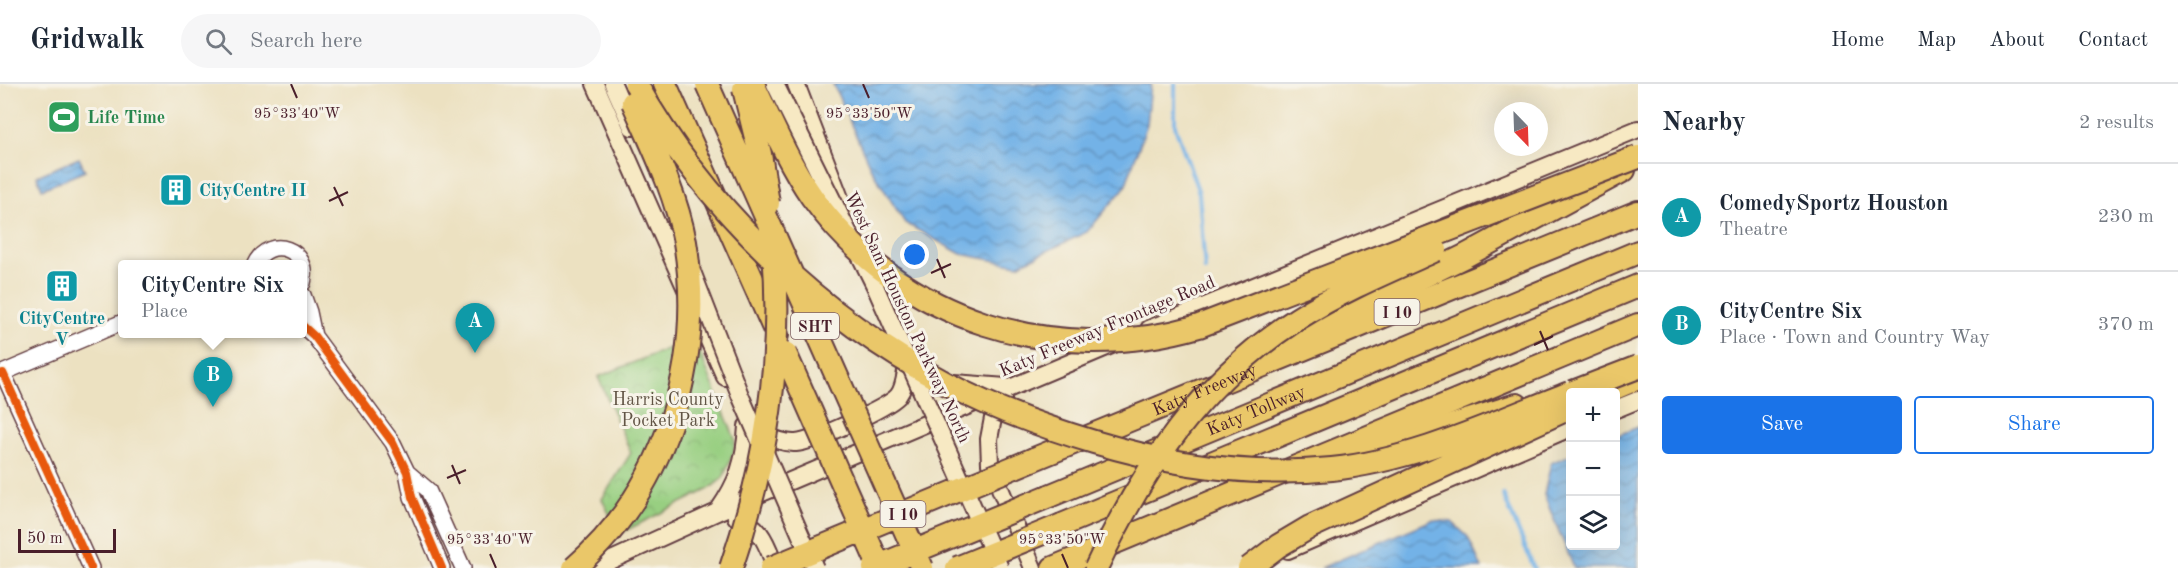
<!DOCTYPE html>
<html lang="en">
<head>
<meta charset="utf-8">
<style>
  :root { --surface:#fff; --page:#f6f6f7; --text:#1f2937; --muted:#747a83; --line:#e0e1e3; --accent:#1a73e8 }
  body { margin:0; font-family:"Old Standard TT",serif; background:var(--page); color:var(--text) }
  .controls { position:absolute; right:18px; bottom:18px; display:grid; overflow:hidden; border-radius:6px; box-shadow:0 6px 24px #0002 }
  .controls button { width:54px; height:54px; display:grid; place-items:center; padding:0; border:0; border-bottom:2px solid var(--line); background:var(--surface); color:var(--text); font:30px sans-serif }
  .compass { position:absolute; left:1494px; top:18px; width:54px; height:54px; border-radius:50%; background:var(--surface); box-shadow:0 6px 24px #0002; rotate:157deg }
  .scale { position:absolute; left:18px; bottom:15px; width:98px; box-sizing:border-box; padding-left:6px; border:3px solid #4a1f2b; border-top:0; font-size:16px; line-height:21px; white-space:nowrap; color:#4a1f2b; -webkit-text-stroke:4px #f7f3e8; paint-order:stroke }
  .you { position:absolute; left:915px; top:171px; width:21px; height:21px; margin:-15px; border:4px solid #fff; border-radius:50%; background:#1a73e8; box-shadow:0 0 0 9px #1a73e833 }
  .badge { display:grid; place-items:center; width:39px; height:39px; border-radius:50%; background:var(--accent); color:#fff; font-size:20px; font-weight:700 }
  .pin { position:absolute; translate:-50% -50px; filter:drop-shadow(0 2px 3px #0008) }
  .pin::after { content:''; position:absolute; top:32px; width:21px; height:18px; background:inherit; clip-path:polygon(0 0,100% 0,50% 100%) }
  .popup { position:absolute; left:118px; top:176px; width:189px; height:78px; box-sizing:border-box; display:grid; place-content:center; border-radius:6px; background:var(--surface); filter:drop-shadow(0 2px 4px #0005); font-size:20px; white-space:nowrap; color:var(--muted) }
  .popup b { font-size:22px; color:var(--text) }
  .popup::after { content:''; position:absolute; left:50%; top:100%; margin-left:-12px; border:12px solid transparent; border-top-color:var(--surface) }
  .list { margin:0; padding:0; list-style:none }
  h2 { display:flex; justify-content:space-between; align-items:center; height:78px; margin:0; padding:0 24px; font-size:26px }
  h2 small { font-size:20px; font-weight:400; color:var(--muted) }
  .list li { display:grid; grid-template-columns:39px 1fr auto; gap:18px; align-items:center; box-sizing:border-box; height:108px; padding:0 24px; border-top:2px solid var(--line) }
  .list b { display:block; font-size:22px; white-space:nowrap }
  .list p { margin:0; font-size:20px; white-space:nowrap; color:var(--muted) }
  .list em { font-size:20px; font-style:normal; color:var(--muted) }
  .actions { display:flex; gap:12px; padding:18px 24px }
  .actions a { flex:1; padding:14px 0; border:2px solid var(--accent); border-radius:6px; text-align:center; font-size:21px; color:var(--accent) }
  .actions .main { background:var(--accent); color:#fff }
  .icon { flex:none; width:33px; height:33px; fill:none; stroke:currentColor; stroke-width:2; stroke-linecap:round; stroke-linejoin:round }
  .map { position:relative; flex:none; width:1638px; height:484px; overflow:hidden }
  header { display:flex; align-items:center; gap:36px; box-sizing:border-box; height:84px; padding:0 30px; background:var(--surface); border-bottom:2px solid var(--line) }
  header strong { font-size:28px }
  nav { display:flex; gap:33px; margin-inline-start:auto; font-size:21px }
  .search { width:420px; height:54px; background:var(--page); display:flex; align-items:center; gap:15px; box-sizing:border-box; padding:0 21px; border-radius:33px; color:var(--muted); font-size:22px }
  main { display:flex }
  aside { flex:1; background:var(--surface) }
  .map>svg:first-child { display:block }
</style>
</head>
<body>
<header>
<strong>Gridwalk</strong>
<div class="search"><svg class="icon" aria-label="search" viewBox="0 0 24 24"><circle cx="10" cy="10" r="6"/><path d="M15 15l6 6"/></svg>Search here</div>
<nav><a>Home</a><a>Map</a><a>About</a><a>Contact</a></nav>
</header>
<main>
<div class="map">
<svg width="1638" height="484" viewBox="0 0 1638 484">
  <defs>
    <pattern id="park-crowns" width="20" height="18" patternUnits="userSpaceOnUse" patternTransform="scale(1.5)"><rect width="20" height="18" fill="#98cf81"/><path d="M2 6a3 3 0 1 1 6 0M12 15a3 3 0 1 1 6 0" fill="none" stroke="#84b170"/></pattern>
    <pattern id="water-waves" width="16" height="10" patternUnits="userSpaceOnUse" patternTransform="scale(1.5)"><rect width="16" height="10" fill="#73b2e7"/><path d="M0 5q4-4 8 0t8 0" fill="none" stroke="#6090bb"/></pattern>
  </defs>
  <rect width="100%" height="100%" fill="#f7f3e8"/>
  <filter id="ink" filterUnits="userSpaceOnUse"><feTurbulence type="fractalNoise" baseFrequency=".0167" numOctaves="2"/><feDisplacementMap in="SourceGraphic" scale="12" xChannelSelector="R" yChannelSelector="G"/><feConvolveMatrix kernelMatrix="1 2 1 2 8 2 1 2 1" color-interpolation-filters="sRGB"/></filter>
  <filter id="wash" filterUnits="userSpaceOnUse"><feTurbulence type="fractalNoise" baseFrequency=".008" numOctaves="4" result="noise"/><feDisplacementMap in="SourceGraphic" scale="24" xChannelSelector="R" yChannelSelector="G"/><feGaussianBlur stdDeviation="1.35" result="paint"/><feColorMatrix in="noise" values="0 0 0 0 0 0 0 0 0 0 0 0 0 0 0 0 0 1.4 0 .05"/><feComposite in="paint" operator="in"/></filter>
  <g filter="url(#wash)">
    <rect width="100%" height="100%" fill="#ece1c1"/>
    <path fill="url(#park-crowns)" stroke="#717756" stroke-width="1.5" d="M694,254L735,355L734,367L723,394L709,405L619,450L602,415L631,369L598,293Z"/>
    <path fill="url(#water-waves)" stroke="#5e6889" stroke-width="1.5" d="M833,0H1151L1147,40L1125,103L1087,148L1018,181L961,170L905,139L871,85Z
      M79,74L85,87L42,105L37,92Z
      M1638,343V484H1574L1544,411L1551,379L1570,371V462H1616V352Z
      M1432,436L1452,438L1468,453L1482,484H1321Z"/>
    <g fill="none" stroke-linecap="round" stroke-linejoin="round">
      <path stroke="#73b2e7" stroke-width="4" d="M1175,0V42L1199,109L1205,186
        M1503,410L1534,484"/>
    </g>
  </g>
  <g filter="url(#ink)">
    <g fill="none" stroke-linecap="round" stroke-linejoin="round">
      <g stroke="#623c42" stroke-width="18">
        <path id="tertiary" d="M255,180C269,150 312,165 303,199
          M303,211L309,228L314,252
          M303,242L314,252L393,359L407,388L412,413L442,484
          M3,289L91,484
          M0,290L123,238
          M407,388L428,406L463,484"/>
      </g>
      <g stroke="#623c42" stroke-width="20">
        <path id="secondary" d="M595,0L725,293
          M613,0L632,43
          M796,0L845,127
          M1149,245L1638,45
          M954,299L1006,303
          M1003,316L994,329L989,355L990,380L1033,484
          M1616,325L1638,316
          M756,347C768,352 782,360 796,359C812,358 887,324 898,312C905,303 905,291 907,281L916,286
          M718,427C738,398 745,378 747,342
          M736,433C763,443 766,460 776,484
          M1288,466L1570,344
          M594,484L717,428L1114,260"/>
      </g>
      <g stroke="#623c42" stroke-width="26">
        <g id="motorway">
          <path d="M665,0L777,251"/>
          <path d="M1282,261L1465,172L1624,86"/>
          <path d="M1605,308L1638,294"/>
          <path d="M1362,370L1517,321"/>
          <path id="s1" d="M1034,375L1638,128"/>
          <path id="s2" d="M1049,412L1638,168"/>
          <path d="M1062,441L1638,202"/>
          <path d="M1053,484L1638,241"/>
        </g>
      </g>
      <use href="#tertiary" stroke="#fff" stroke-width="15"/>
      <use href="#secondary" stroke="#f7e9c3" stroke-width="16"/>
      <use href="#motorway" stroke="#eac769" stroke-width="22"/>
      <g stroke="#623c42" stroke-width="20" stroke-linecap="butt">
        <path id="secondary-bridge" d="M775,0L874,200L1000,484
          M693,190L740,311L815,484"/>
      </g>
      <g stroke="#623c42" stroke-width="26" stroke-linecap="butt">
        <path id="motorway-bridge" d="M636,0C706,125 820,233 947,300C994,325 1044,343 1094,358C1171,381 1252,393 1332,385C1416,376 1492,339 1570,309
          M707,0L922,484
          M753,0C771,38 788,78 812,113C901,237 1054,284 1199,242L1638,73
          M744,5L760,70L768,119
          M785,269L880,484
          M1573,308L1638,283
          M574,484C666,405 705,277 685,158C676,109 653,63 633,18
          M731,484C766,382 783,275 774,167
          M771,484L1034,375
          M874,484L1049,412
          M957,484L1062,441
          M1096,484C1143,384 1202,296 1297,235C1341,207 1389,187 1436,166
          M1249,484L1278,462L1310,443L1561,328"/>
      </g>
      <use href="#secondary-bridge" stroke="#f7e9c3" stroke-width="16"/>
      <use href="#motorway-bridge" stroke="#eac769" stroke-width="22"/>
      <g stroke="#f7f3e8" stroke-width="11">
        <path id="cycleway" d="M303,242L314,252L393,359L407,388L412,413L442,484
          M0,290L3,289L91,484"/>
      </g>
      <use href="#cycleway" stroke="#e8590c" stroke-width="8"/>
    </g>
  </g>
  <path fill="none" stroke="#4a1f2b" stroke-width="2" d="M291,0L297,14M863,0L869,14M334,103L343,122M329,117L348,108M937,175L945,194M931,189L951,180M1540,247L1548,266M1534,261L1553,252M452,381L460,400M447,394L466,386M490,470L496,484M1062,470L1068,484"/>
  <defs>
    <g id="stadium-square" transform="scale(1.725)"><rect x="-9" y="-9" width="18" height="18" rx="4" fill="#2e9e5b" stroke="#f7f3e8"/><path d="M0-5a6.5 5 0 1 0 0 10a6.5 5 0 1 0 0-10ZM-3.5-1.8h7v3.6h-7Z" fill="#fff"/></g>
    <g id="building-square" transform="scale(1.725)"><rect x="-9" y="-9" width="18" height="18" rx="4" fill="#0f9aa8" stroke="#f7f3e8"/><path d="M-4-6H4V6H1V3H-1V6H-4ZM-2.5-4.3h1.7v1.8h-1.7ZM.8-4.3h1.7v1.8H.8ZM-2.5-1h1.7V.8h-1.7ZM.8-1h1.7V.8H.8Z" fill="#fff"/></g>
  </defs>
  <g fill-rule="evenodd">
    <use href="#stadium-square" x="64" y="33"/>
    <use href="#building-square" x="176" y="106"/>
    <use href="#building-square" x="62" y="202"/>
  </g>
  <g text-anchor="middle" stroke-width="6" stroke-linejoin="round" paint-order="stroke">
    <g fill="#f7f3e8" stroke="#7e5f64" stroke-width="1.5">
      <rect x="1374.5" y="215" width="45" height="26" rx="4.5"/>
      <rect x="791" y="229" width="48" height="26" rx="4.5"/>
      <rect x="880.5" y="417" width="45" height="26" rx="4.5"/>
    </g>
    <g font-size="16" font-weight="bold" fill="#4a1f2b">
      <text x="1397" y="234">I 10</text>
      <text x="815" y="248">SHT</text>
      <text x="903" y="436">I 10</text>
    </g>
    <g font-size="18" font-weight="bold" fill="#27864d" stroke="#f7f3e8" text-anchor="start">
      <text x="87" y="39">Life Time</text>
    </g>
    <g font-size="18" font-weight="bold" fill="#0d838f" stroke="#f7f3e8" text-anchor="start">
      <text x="199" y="112">CityCentre II</text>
      <text x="62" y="240" text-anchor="middle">CityCentre<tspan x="62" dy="21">V</tspan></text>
    </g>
    <g font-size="18" fill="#4a1f2b" stroke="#f7f3e8">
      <text transform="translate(908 233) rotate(65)" y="6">West Sam Houston Parkway North</text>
      <text transform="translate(1107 242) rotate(-23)" y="6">Katy Freeway Frontage Road</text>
      <text dy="6" stroke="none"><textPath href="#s1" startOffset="184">Katy Freeway</textPath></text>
      <text dy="6" stroke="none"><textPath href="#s2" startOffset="224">Katy Tollway</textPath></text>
    </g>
    <g font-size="18" fill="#615445" stroke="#f7f3e8">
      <text x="668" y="321">Harris County<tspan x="668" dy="21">Pocket Park</tspan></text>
    </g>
  </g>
  <g font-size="15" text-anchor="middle" fill="#4a1f2b" stroke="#f7f3e8" stroke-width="6" stroke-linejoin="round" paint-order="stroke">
    <text x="297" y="34">95°33'40"W</text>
    <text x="869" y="34">95°33'50"W</text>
    <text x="490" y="460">95°33'40"W</text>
    <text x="1062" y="460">95°33'50"W</text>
  </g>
</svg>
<div class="controls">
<button>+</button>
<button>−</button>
<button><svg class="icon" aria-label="layers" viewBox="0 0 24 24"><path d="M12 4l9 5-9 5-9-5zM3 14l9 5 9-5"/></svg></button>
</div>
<svg class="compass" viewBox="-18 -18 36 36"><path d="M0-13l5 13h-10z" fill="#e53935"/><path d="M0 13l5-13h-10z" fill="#747a83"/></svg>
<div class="scale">50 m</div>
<div class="you"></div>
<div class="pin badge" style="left:475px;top:269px;background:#0f9aa8">A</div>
<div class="pin badge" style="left:213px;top:323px;background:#0f9aa8">B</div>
<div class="popup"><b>CityCentre Six</b>Place</div>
</div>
<aside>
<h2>Nearby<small>2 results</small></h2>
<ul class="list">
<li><span class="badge" style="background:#0f9aa8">A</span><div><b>ComedySportz Houston</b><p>Theatre</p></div><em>230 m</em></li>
<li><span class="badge" style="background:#0f9aa8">B</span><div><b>CityCentre Six</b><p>Place · Town and Country Way</p></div><em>370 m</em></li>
</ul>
<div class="actions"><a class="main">Save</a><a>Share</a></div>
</aside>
</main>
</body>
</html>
